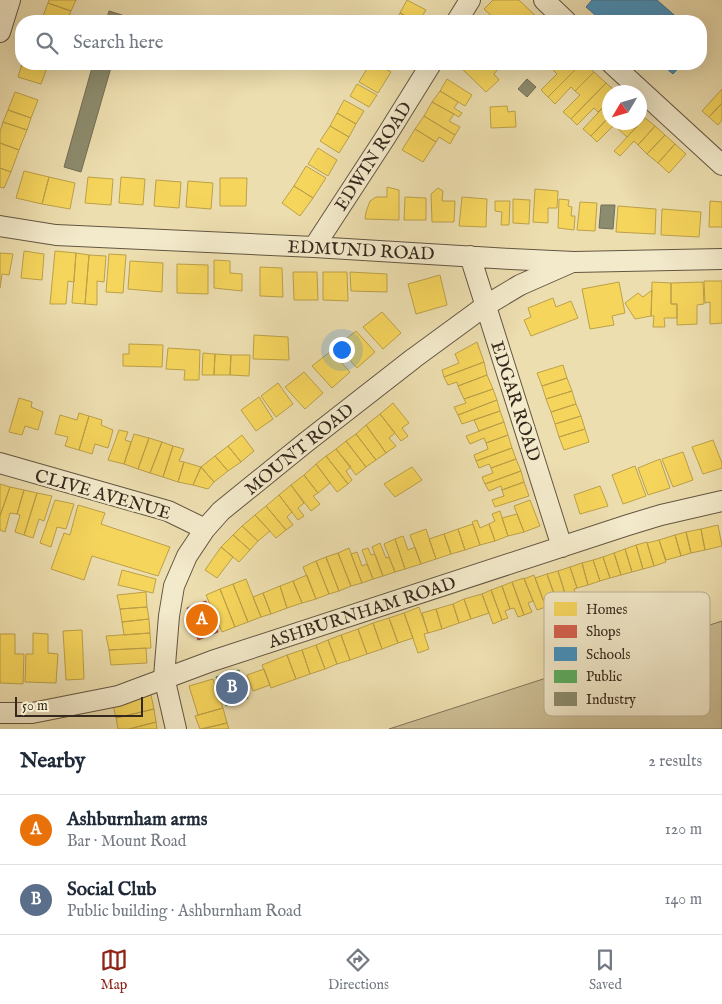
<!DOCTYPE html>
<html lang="en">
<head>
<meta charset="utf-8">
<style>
  :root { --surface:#fff; --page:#f2f2f3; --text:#1f2937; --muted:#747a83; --line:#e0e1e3; --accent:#8f2418 }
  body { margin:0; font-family:"IM FELL English",serif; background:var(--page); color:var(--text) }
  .compass { position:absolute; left:602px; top:85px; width:45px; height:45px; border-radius:50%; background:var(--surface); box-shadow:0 5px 20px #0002; rotate:232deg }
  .scale { position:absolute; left:15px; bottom:12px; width:128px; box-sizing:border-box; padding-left:5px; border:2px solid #35281d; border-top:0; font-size:14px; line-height:18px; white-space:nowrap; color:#35281d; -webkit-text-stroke:4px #f3eacb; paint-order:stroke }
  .you { position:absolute; left:341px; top:349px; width:18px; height:18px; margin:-12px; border:4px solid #fff; border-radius:50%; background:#1a73e8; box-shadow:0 0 0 8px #1a73e833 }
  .badge { display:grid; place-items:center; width:32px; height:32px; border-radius:50%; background:var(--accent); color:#fff; font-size:16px; font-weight:700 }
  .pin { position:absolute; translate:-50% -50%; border:2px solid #fff; box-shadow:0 1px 5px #0006 }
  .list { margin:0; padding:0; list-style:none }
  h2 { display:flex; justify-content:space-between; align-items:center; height:65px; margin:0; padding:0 20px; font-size:21px }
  h2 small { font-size:16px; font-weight:400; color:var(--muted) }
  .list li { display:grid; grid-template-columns:32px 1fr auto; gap:15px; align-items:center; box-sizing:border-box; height:70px; padding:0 20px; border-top:1px solid var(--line) }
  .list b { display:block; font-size:19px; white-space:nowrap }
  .list p { margin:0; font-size:16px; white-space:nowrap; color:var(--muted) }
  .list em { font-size:16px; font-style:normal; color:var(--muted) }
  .icon { flex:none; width:28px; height:28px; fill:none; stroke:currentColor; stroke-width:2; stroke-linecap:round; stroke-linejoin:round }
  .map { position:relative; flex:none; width:722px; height:729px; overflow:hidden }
  .search { position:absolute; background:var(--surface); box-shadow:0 5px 20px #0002; left:15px; right:15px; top:15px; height:55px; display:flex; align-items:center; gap:12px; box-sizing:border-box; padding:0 18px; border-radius:20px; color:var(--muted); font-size:19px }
  .sheet { height:205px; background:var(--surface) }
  nav { display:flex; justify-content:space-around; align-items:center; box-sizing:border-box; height:70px; border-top:1px solid var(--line); background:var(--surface); font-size:14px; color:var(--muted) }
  nav a { display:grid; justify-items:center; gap:2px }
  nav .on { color:var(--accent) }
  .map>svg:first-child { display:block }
</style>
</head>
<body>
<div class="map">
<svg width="722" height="729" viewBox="0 0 722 729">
  <rect width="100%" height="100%" fill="#eddeaf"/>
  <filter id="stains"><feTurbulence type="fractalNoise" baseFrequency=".004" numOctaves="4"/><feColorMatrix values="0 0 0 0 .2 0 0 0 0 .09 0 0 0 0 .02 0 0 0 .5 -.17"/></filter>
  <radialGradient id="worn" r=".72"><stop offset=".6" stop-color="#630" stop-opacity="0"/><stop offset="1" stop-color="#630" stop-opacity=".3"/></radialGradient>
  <path fill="#cebf96" stroke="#82745a" d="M722,621V729H389Z"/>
  <path fill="#f6d55c" stroke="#bca149" d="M49,0H76L71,11L48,3Z
    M407,0L426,10L419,21H415L400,13Z
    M493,0H519L541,21H497L484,9Z
    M48,3L71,11L67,21H41Z
    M400,13L415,21H396Z
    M22,64H43L48,65L41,84L18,77Z
    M370,64H376L391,72L378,93L359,82Z
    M457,64H492L498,69L494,74L499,80L486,92Z
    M560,64H581L548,97L541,90L557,74L553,70Z
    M581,64H585L594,72L575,91L571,87L555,104L548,97Z
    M594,72L606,83L571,119L563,112L580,95L575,91Z
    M447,79L472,95L465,106L440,91Z
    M606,83L616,92H610V100L598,112L594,108L577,125L571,119Z
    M357,84L377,95L369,107L350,96Z
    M722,89V103L709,117L702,111Z
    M440,91L458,102L454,108L462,113L459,117L432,102Z
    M15,92L38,100L31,118L8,110Z
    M344,100L364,111L356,124L337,113Z
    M610,100V116L591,136L583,129Z
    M432,102L454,114L449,121L460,127L455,135L424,116Z
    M722,103V120L718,125L709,117Z
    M507,106L508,112L515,111L516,127L491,128L490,107Z
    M8,110L31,118L27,130L3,122Z
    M337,113L356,124L349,137L330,126Z
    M640,113L645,118L627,137L616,127L621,122H640Z
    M424,116L455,135L450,144L439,137L436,142L415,129Z
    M610,116V122H621L616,127L614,125L597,142L591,136Z
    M645,118L655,126L638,145L634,141L620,156L614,151Z
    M3,122L27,130L19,150L0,143V132Z
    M330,126L349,137L339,153L320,141Z
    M655,126L665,135L647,154L638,145Z
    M415,129L436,142L423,162L402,150Z
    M665,135L675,144L658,163L647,154Z
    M0,143L19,150L11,172L0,168Z
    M675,144L686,154L669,173L658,163Z
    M318,148L337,160L328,176L308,164Z
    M306,166L326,178L313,198L294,186Z
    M0,168L11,172L4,188L0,187Z
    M24,171L49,177L42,204L16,198Z
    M49,177L75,183L70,209L42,204Z
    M88,177L113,179L111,205L85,203Z
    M121,177L145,179L143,205L119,203Z
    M220,178H247L246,206H220Z
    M156,180L181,182L179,208L154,206Z
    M188,181L213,183L211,209L186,207Z
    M294,186L313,198L300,216L282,203Z
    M387,187L399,190V220L365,219L366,212L370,201L376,197H387Z
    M438,188L443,191L442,201H455L454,222H432L431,194Z
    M535,189L558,191L557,208H548V223L533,222Z
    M405,197L426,198V220H404Z
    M462,197L487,199L486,227L459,226Z
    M513,199L530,200L529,224L513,223Z
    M559,199L569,200L568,206L572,207L571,216H575L574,230L558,228Z
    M495,201H510L509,225H501L502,212L495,211Z
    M710,201L722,202V227H709Z
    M580,202L597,203L595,231L577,230Z
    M618,206L656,209L655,234L616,232Z
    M662,209L701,212L699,237L661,235Z
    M24,251L44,254L42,280L21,278Z
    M55,251L76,253L74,282L68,281L66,304H50Z
    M0,253L13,254L9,275L2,274L0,288Z
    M76,253L89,255L85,304L72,303Z
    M109,254L126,255L123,293L106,292Z
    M89,255L106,256L104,282L97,281V305L85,304Z
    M214,260L230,261V273L242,274V291L214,288Z
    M130,261L163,263L162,292L128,289Z
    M177,264L208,265V294L177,293Z
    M260,267L282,268L283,297L260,296Z
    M293,272H317L318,300H294Z
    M323,272H347L348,301L323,300Z
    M350,272L387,274V292L351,291Z
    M440,275L447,305L416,314L408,284Z
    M704,281H722V323L710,324V302L705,303Z
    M619,282L625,313L612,316L614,325L590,329L582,289Z
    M652,282L671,283V304H677V318H664L665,327H653L654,316H651Z
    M703,282L704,304L697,305V324L677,325V304H671V283Z
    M652,290L651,316L635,319L625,303L638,293L643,297Z
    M553,298L556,307L571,301L578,318L531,336L524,320L531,317L528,308Z
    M382,312L401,333L383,349L363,327Z
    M356,331L375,352L357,368L337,346Z
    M254,335L288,337L289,360L253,359Z
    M477,342L484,362L444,377L442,370L459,363L455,354Z
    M129,344L163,345L162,367L123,366V354H129Z
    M168,348L200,350L199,380H184L185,370L166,369Z
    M331,351L350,372L332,388L312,366Z
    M203,353L215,354L214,375H202Z
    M215,354L231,355L230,375H214Z
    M231,355H250L249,376L230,375Z
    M484,362L487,375L458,386L457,382L448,385L444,377Z
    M563,365L567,378L542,386L537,373Z
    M304,372L323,393L305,409L285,387Z
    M487,375L493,389L464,399L458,386Z
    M567,378L572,391L546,399L542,386Z
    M278,383L293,404L276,417L261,396Z
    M493,389L497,400L458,415L454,407L466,403L464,399Z
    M572,391L576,404L551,412L546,399Z
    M259,397L273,419L256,431L241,410Z
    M19,398L32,402L31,407L43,412L38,430L25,426L22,435L9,432Z
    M497,400L500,411L462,424L458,415Z
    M393,403L409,423L402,428L408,436L401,441L380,414Z
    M576,404L581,416L555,424L551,412Z
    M500,411L504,422L479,431L474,420Z
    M79,413L89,416L79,450L65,446L68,437L55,434L60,415L77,420Z
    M380,414L395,433L389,438L396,446L386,453L366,425Z
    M89,416L102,420L101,425L113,430L108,448L95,444L92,454L79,450Z
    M581,416L585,429L559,437L555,424Z
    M504,422L508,435L486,443L484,438L470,444L466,436Z
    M366,425L386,453L376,460L356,434Z
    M585,429L589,442L564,450L559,437Z
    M119,430L128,432L125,440L131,442L124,464L108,460Z
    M134,434L149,438L138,469L124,464Z
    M356,434L376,460L366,467L346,441Z
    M242,435L254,451L241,462L228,446Z
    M508,435L512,448L476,461L474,455L488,449L486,443Z
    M149,438L162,442L150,473L138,469Z
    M713,440L722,463V468L703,474L692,447Z
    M346,441L366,467L356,475L336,449Z
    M162,442L173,446L163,477L150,473Z
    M173,446L184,449L179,461L184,462L178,482L163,477Z
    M228,446L241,462L228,471L215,456Z
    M512,448L516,459L491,468L489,464L479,468L476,461Z
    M336,449L351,467L346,471L352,480L348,484L326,456Z
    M683,452L693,480L673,487L662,459Z
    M215,456L228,471L214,482L201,467Z
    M326,456L348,484L337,492L316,464Z
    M516,459L521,471L485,484L482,477L493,473L491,468Z
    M660,459L670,488L648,495L638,468Z
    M184,462L201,467L193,485L178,482Z
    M316,464L330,483L318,493L304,475Z
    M635,466L646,496L623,504L612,475Z
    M201,467L214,482L208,489L193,485Z
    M412,467L422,480L395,497L384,484Z
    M521,471L524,482L502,490L501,486L489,491L485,484Z
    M304,475L318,493L313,496L320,504L311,511L291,485Z
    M524,482L529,496L495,507L492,500L504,496L502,490Z
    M0,484L10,487L0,516Z
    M291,485L304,503L298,508L304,516L298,520L279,495Z
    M600,486L608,506L580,514L574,495Z
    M10,487L24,490L17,514L10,513L5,532L0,530V516Z
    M24,490L37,493L24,535L15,532L20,515L17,514Z
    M37,493L52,496L44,521L39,519L33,538L24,535Z
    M279,495L292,512L287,517L293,525L286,530L266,506Z
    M55,500L74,504L66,529L57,527L51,547L40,543Z
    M530,500L540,526L524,532L514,506Z
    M78,505L105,513L101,524L170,547L158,576L92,556L84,580L51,569L64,533L70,535Z
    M266,506L286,530L276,538L255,515Z
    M500,511L508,536L495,541L489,524L495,521L492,514Z
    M517,514L524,532L508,536L502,518Z
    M255,515L270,531L258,541L242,526Z
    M477,520L480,528L489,524L495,541L480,545L472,522Z
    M473,524L480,545L465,550L458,529Z
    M718,525L722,546L705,550L701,529Z
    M242,526L258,541L250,550L233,535Z
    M426,529L436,559L421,564L410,535Z
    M458,529L465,550L451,554L444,534Z
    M701,529L705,550L691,553L686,532Z
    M686,532L691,553L681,556L675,535Z
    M444,534L451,554L436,559L429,539Z
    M233,535L250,550L239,562L221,547Z
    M675,535L681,556L666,560L659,540Z
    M403,536L408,550L415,547L421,564L405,569L395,539Z
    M395,539L405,569L395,572L384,544Z
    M659,540L666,562L654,566L647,543Z
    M647,542L654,566L643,569L636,545Z
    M380,543L386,558L389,557L395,572L383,576L372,547Z
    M636,545L643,569L632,572L625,549Z
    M221,547L233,557L217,578L205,570Z
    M349,548L362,583L351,586L338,553Z
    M368,548L371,555L375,554L383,576L373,579L362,550Z
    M625,549L632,572L621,575L614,553Z
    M357,552L362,566L367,564L373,579L362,583L351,554Z
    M338,553L351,586L339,591L326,557Z
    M614,553L621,575L610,578L603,557Z
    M326,557L339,591L329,594L316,561Z
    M603,557L610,578L600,581L593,560Z
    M593,560L600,581L588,585L582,563Z
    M316,561L329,594L316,599L303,567Z
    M582,563L588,585L577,588L570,567Z
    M570,567L577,588L574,589L578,600L568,603L558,571Z
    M122,570L156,579L153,593L118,585Z
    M558,571L568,603L558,606L547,574Z
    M547,574L555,596L543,600L535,578Z
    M307,575L316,599L302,603L293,581Z
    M534,575L546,607L537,610L524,579Z
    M524,578L533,601L528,603L532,612L524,615L512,582Z
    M246,579L261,617L248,622L233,584Z
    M293,581L302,603L287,608L280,586Z
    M512,582L524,615L518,617L514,608L510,609L502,586Z
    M233,584L248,622L235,627L220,589Z
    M280,586L287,608L271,614L263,593Z
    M502,586L510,609L505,611L508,618L502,620L491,590Z
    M220,589L235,627L222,632L206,595Z
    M491,590L502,620L493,624L482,594Z
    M146,592L147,607L120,609L117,595Z
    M263,593L271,614L261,617L253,597Z
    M482,594L489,613L471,619L464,599Z
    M464,599L471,619L459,623L453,604Z
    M453,604L459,623L442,629L436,609Z
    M147,607L149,619L122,622L120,609Z
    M419,607L428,633L424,634L429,649L418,653L404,613Z
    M436,609L442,629L428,633L422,613Z
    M404,613L413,638L398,643L389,618Z
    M389,618L398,643L382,649L373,623Z
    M149,619L150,633L124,635L122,622Z
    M373,623L382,649L367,654L358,629Z
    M358,629L367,654L350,660L341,635Z
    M82,630L84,679L66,680L63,631Z
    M33,633L48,634V653L58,654L56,683L25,682L26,654H33Z
    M150,633L151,648L109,650L106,636Z
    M0,634H15V654H24L23,684L0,683Z
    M341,635L350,660L337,664L328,640Z
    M328,640L337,664L325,669L316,645Z
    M316,645L325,669L310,674L302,650Z
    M146,648L147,663L111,665L109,650Z
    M302,650L310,674L296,679L287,655Z
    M287,655L296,679L271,688L262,665Z
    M264,669L270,685L253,691L247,675Z
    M213,679L223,708L198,715L189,686Z
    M151,695L154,709L116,718L113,705Z
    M223,708L227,723L200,729L195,716Z
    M154,709L156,722L129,729H118L116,718Z
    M156,722L157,729H129Z
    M227,723L229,729H203Z"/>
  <path fill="#d6604d" stroke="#a64f3f" d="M206,601L218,632L198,640L187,608Z"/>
  <path fill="#4393c3" stroke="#3f7391" d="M592,0H657L681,21H602L586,7Z
    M661,64H682L673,74Z"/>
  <path fill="#5aae61" stroke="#4f864d" d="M239,670L248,698L226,706L216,677Z"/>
  <path fill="#8c8c6e" stroke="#726e56" d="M109,11L125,16L124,21H106Z
    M93,64H112L81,172L64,167Z
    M527,79L536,87L527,97L518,89Z
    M601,205H615L613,229L599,228Z"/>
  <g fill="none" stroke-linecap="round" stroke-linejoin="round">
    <g stroke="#635642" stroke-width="22">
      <path id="street" d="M544,0L566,21
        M457,21L470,0
        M0,32L10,0
        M612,64L722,165
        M0,226L56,235L314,247L511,259L574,262L722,259
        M314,247L385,138L431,64
        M470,256L562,547
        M0,463L168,511L205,529
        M0,713H32L118,696L212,661L628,525L661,515L722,501
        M176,729L164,677L169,616L174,586L187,556L205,529L221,511L305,443L414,358L485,306L520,285L570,263"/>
    </g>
    <use href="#street" stroke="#f3eacb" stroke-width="20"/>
  </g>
  <g text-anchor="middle" stroke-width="5" stroke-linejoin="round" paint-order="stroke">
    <g font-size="18" fill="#35281d" stroke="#f3eacb">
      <text transform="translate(373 156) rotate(-57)" y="6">EDWIN ROAD</text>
      <text transform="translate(361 250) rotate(3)" y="6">EDMUND ROAD</text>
      <text transform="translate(516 401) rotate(72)" y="6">EDGAR ROAD</text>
      <text transform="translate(299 449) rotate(-39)" y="6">MOUNT ROAD</text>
      <text transform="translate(103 494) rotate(16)" y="6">CLIVE AVENUE</text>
      <text transform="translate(362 612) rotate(-18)" y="6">ASHBURNHAM ROAD</text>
    </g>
  </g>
  <rect x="544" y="592" width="166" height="124" rx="8" fill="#f3eacb" stroke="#bab097" stroke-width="1"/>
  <rect x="554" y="602" width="23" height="14" fill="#f6d55c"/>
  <rect x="554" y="625" width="23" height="13" fill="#d6604d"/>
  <rect x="554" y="647" width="23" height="14" fill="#4393c3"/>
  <rect x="554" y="670" width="23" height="13" fill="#5aae61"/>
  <rect x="554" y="692" width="23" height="14" fill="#8c8c6e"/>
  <g font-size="14" fill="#35281d">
    <text x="586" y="614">Homes</text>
    <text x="586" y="636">Shops</text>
    <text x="586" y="659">Schools</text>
    <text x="586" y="681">Public</text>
    <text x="586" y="704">Industry</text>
  </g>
  <rect width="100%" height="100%" filter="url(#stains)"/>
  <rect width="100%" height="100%" fill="url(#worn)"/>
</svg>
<svg class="compass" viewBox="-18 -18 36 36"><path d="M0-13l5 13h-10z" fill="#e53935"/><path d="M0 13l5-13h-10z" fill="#747a83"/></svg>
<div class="scale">50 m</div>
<div class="you"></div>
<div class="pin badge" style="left:202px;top:620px;background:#e8710a">A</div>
<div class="pin badge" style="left:232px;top:688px;background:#5c6f8a">B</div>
<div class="search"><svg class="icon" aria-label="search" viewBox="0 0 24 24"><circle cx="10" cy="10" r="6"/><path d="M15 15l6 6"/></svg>Search here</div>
</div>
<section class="sheet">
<h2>Nearby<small>2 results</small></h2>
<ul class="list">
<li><span class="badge" style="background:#e8710a">A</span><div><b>Ashburnham arms</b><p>Bar · Mount Road</p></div><em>120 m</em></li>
<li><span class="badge" style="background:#5c6f8a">B</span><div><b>Social Club</b><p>Public building · Ashburnham Road</p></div><em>140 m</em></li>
</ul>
</section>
<nav>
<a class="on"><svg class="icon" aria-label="map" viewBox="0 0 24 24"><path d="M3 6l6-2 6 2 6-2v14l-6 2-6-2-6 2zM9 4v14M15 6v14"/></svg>Map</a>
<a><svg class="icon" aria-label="directions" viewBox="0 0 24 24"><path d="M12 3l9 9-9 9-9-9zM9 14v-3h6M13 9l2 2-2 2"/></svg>Directions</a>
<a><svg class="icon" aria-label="saved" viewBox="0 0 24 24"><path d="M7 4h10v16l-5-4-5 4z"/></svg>Saved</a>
</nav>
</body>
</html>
